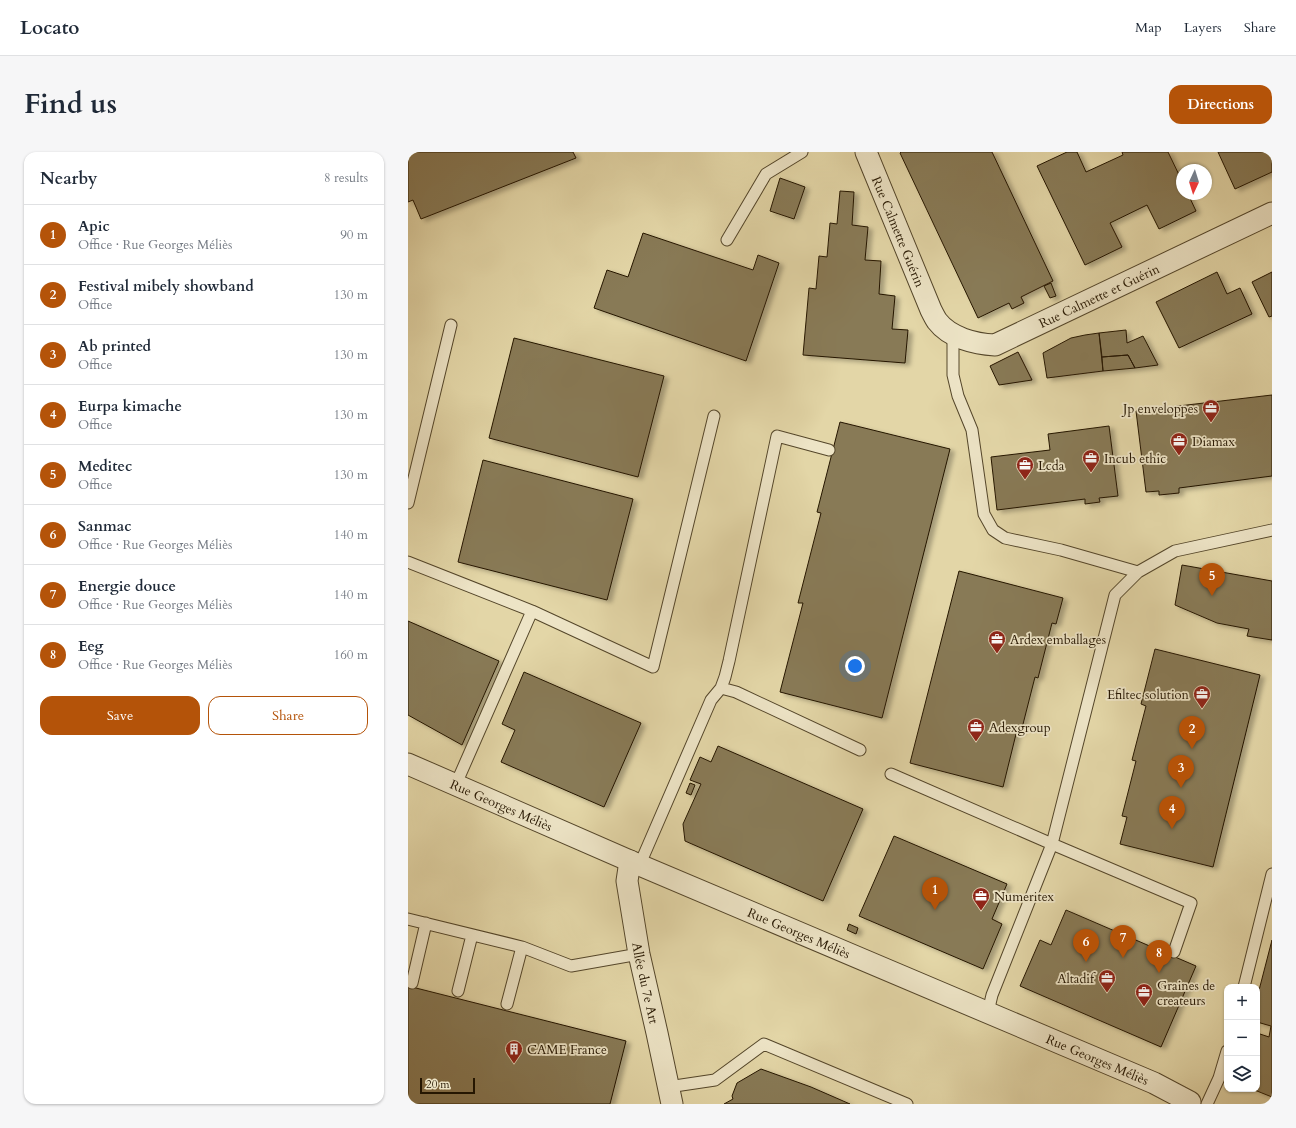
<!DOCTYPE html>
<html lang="en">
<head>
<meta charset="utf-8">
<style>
  :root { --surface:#fff; --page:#f6f6f7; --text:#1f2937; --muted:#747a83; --line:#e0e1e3; --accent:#b45309 }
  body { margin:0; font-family:Cardo,serif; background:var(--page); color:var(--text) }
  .controls { position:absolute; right:12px; bottom:12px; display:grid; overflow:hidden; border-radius:8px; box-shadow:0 1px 3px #0004 }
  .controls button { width:36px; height:36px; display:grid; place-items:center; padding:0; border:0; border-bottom:1px solid var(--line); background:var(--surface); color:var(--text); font:20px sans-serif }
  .compass { position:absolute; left:768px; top:12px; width:36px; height:36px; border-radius:50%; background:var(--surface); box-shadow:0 1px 3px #0004; rotate:184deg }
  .scale { position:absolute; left:12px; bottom:10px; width:55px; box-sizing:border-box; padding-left:4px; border:2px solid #251601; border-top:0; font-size:11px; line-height:14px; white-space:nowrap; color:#251601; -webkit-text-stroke:3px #ede4c6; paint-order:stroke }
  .you { position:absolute; left:447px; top:514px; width:14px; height:14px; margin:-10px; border:3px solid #fff; border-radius:50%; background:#1a73e8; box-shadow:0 0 0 6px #1a73e833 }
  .badge { display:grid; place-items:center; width:26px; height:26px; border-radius:50%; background:var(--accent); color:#fff; font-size:13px; font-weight:700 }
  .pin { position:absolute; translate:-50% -33px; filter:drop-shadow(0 1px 2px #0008) }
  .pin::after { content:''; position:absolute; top:21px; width:14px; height:12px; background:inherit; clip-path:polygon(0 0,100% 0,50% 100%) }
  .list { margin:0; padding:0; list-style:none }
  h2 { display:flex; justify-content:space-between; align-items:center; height:52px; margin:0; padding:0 16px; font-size:17px }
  h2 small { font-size:13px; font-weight:400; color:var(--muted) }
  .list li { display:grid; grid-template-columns:26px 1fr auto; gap:12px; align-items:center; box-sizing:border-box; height:60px; padding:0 16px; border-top:1px solid var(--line) }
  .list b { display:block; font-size:15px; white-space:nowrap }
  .list p { margin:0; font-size:13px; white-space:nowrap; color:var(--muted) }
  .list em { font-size:13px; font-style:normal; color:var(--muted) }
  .actions { display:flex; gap:8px; padding:12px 16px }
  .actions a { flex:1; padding:9px 0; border:1px solid var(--accent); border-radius:12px; text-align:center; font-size:14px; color:var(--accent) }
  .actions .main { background:var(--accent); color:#fff }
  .icon { flex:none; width:22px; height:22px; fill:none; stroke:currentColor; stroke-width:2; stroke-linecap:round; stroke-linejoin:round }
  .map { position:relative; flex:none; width:864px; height:952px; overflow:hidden; border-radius:12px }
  header { display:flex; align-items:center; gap:24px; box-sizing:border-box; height:56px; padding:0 20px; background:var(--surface); border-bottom:1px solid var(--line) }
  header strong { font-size:19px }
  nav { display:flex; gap:22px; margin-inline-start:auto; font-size:14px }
  .intro { display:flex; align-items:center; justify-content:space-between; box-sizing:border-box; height:96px; padding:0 24px }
  h1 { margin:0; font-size:28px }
  .button { padding:10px 18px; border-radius:12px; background:var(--accent); color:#fff; font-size:14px; font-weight:700 }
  main { display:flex; gap:24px; padding:0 24px }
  aside { flex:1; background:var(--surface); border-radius:12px; box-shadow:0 1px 3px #0004 }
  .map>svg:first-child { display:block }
</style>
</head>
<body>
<header>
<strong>Locato</strong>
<nav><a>Map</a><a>Layers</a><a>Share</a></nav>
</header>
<div class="intro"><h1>Find us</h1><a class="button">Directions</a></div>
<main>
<aside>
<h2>Nearby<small>8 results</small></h2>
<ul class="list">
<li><span class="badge">1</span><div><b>Apic</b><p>Office · Rue Georges Méliès</p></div><em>90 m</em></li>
<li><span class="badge">2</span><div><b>Festival mibely showband</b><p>Office</p></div><em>130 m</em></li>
<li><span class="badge">3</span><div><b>Ab printed</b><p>Office</p></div><em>130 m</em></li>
<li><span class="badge">4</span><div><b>Eurpa kimache</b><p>Office</p></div><em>130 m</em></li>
<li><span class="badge">5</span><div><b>Meditec</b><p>Office</p></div><em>130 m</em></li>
<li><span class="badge">6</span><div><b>Sanmac</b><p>Office · Rue Georges Méliès</p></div><em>140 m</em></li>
<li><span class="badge">7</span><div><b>Energie douce</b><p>Office · Rue Georges Méliès</p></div><em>140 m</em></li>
<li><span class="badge">8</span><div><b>Eeg</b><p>Office · Rue Georges Méliès</p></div><em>160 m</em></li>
</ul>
<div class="actions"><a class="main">Save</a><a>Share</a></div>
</aside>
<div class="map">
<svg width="864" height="952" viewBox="0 0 864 952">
  <defs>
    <filter id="shadow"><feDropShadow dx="4.5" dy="2.5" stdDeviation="2" flood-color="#0004"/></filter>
  </defs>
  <rect width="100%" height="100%" fill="#e3d6a7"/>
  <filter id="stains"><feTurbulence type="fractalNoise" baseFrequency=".005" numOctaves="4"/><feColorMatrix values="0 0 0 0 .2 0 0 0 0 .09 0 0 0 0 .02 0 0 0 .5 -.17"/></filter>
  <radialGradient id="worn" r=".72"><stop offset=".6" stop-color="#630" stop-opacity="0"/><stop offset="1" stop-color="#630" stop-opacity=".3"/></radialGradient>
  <path fill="#887a57" stroke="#251601" filter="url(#shadow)" d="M0,0H165L168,6L13,67L5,48L0,50Z
    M493,0H584L645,129L613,145L616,151L604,157L601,151L570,166L492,1Z
    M659,0H669L678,20L715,3L714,0H760L774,29V42H780L788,59L751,77L739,53L702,71L714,95L677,113L629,14Z
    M810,0H864V20L827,37Z
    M372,26L397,35L386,67L362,59Z
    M432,39L446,40L444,73L460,75L457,108L473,109L471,142L487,144L484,177L500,178L497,211L395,203L401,136L408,137L411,104L419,105L422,71L429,72Z
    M235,81L345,118L350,103L371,111L338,209L186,156L199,118L220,125Z
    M809,120L819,142L832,136L844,162L771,196L748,150Z
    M864,120V164L861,165L844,130Z
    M643,131L648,144L642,146L636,134Z
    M718,178L719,191L735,184L750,213L727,216L720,203L694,205L691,181Z
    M691,181L695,219L639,226L635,201L663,186L677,183Z
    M106,186L256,224L230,325L81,286Z
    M610,200L624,228L591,233L582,214Z
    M720,203L727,216L695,219L694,205Z
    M864,243V324L771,336V341L751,343V339L738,340L728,259Z
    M432,270L542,297L474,566L372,540L395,451H390L413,361L409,360Z
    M701,274L710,344L691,346L692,350L677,352V347L589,358L583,305L642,298L640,282Z
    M75,308L225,347L199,448L50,410Z
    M774,413L864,429V488L839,484L841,477L809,471L767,453Z
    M551,419L655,446L648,472L644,471L630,526L627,525L613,580L609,578L595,635L502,611Z
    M0,469L91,509L54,593L0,563Z
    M747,497L852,523L805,715L712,692L719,665L714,664L728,609L724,608L738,554L733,552Z
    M116,520L233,571L196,655L93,610L107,578L94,572Z
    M310,594L455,657L415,749L277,689L275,672L293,632L282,628L292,605L303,610Z
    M282,631L287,633L283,643L278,641Z
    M486,684L599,732L584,767L594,772L575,817L451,764Z
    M658,758L788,814L753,895L612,834L632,788L643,793Z
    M441,772L450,776L448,782L439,778Z
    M864,788V945L844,937H849V881L861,885L863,874L849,870V846Z
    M0,834L218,889L202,952H0Z
    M353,917L403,935L442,952H316L325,947L324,944L329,931Z"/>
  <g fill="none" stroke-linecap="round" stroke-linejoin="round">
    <g stroke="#54462a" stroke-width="13">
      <path id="lane" d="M319,88L358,22L394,0
        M545,182V223L550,244L564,278L576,362L585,378L597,386L653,398L730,420
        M0,351L43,173
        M0,410L124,459L245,515L306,264
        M313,536L317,525L321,509L369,284L421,298
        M483,622L644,692L783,751L766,800
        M48,632L124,459
        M232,712L303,548L313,536L328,540L452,598
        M0,767L114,795L163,814L231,802
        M4,831L18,771
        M836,835L864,722
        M50,839L64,783
        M99,852L114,795
        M580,860L584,843L644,692L707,443L730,420L767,399L864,378
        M260,935L307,928L356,892L499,952
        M799,952L811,926L819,899"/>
    </g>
    <g stroke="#54462a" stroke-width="23">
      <g id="street">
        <path id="s1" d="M458,0L523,158C525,162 527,166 529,169C542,186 567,192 587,193L864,61"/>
        <path id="s2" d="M0,612L222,709L746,931L782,950L781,952"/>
        <path id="s3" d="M222,709L219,729L231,802L249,881L264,952"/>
      </g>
    </g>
    <use href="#lane" stroke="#ede4c6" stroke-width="11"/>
    <use href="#street" stroke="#ede4c6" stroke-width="21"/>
  </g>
  <defs>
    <g id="office-pin" transform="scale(0.9)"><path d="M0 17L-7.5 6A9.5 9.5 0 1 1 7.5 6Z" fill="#8f2418" stroke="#ede4c6"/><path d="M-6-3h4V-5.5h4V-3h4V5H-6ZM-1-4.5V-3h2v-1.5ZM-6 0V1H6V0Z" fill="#fff"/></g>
    <g id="building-pin" transform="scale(0.9)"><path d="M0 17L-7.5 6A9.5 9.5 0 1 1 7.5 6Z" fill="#8f2418" stroke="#ede4c6"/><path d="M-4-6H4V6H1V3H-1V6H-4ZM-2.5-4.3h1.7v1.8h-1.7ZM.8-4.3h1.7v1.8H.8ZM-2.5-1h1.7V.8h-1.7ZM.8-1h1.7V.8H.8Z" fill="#fff"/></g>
  </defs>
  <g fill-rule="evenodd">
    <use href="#office-pin" x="803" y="256"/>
    <use href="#office-pin" x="771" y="289"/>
    <use href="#office-pin" x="683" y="306"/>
    <use href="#office-pin" x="617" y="313"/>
    <use href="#office-pin" x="589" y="487"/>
    <use href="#office-pin" x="794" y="542"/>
    <use href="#office-pin" x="568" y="575"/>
    <use href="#office-pin" x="573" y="744"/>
    <use href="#office-pin" x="699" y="826"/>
    <use href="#office-pin" x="736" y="840"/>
    <use href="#building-pin" x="106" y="897"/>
  </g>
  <g text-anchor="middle" stroke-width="3.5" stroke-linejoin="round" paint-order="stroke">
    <g font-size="13" fill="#251601" stroke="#ede4c6">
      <text dy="5" stroke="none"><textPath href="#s1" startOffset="86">Rue Calmette Guérin</textPath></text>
      <text dy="5" stroke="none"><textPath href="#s1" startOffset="363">Rue Calmette et Guérin</textPath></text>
      <text dy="5" stroke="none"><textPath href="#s2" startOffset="102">Rue Georges Méliès</textPath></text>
      <text dy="5" stroke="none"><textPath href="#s2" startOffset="426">Rue Georges Méliès</textPath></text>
      <text dy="5" stroke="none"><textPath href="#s3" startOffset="124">Allée du 7e Art</textPath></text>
      <text dy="5" stroke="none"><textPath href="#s2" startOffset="750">Rue Georges Méliès</textPath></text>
    </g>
    <g font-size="13" fill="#251601" stroke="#ede4c6" text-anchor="start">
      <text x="790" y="261" text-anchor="end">Jp enveloppes</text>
      <text x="784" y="294">Diamax</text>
      <text x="696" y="311">Incub ethic</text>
      <text x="630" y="318">Lcda</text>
      <text x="602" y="492">Ardex emballages</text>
      <text x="781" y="547" text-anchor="end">Efiltec solution</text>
      <text x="581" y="580">Adexgroup</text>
      <text x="586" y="749">Numeritex</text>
      <text x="686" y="831" text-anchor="end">Altadif</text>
      <text x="749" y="838">Graines de<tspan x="749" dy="15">createurs</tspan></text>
      <text x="119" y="902">CAME France</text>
    </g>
  </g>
  <rect width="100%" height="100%" filter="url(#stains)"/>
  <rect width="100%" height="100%" fill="url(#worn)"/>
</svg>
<div class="controls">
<button>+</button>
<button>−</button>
<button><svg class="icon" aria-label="layers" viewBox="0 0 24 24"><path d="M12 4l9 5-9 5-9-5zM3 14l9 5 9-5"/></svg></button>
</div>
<svg class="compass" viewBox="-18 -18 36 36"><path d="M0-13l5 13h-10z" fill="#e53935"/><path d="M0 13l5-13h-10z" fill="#747a83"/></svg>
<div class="scale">20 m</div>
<div class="you"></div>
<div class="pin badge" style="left:527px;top:758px">1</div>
<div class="pin badge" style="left:784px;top:597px">2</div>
<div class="pin badge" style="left:773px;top:636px">3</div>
<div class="pin badge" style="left:764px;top:677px">4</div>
<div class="pin badge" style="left:804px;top:444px">5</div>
<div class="pin badge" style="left:678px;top:810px">6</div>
<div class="pin badge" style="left:715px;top:806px">7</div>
<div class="pin badge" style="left:751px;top:821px">8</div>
</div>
</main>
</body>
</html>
